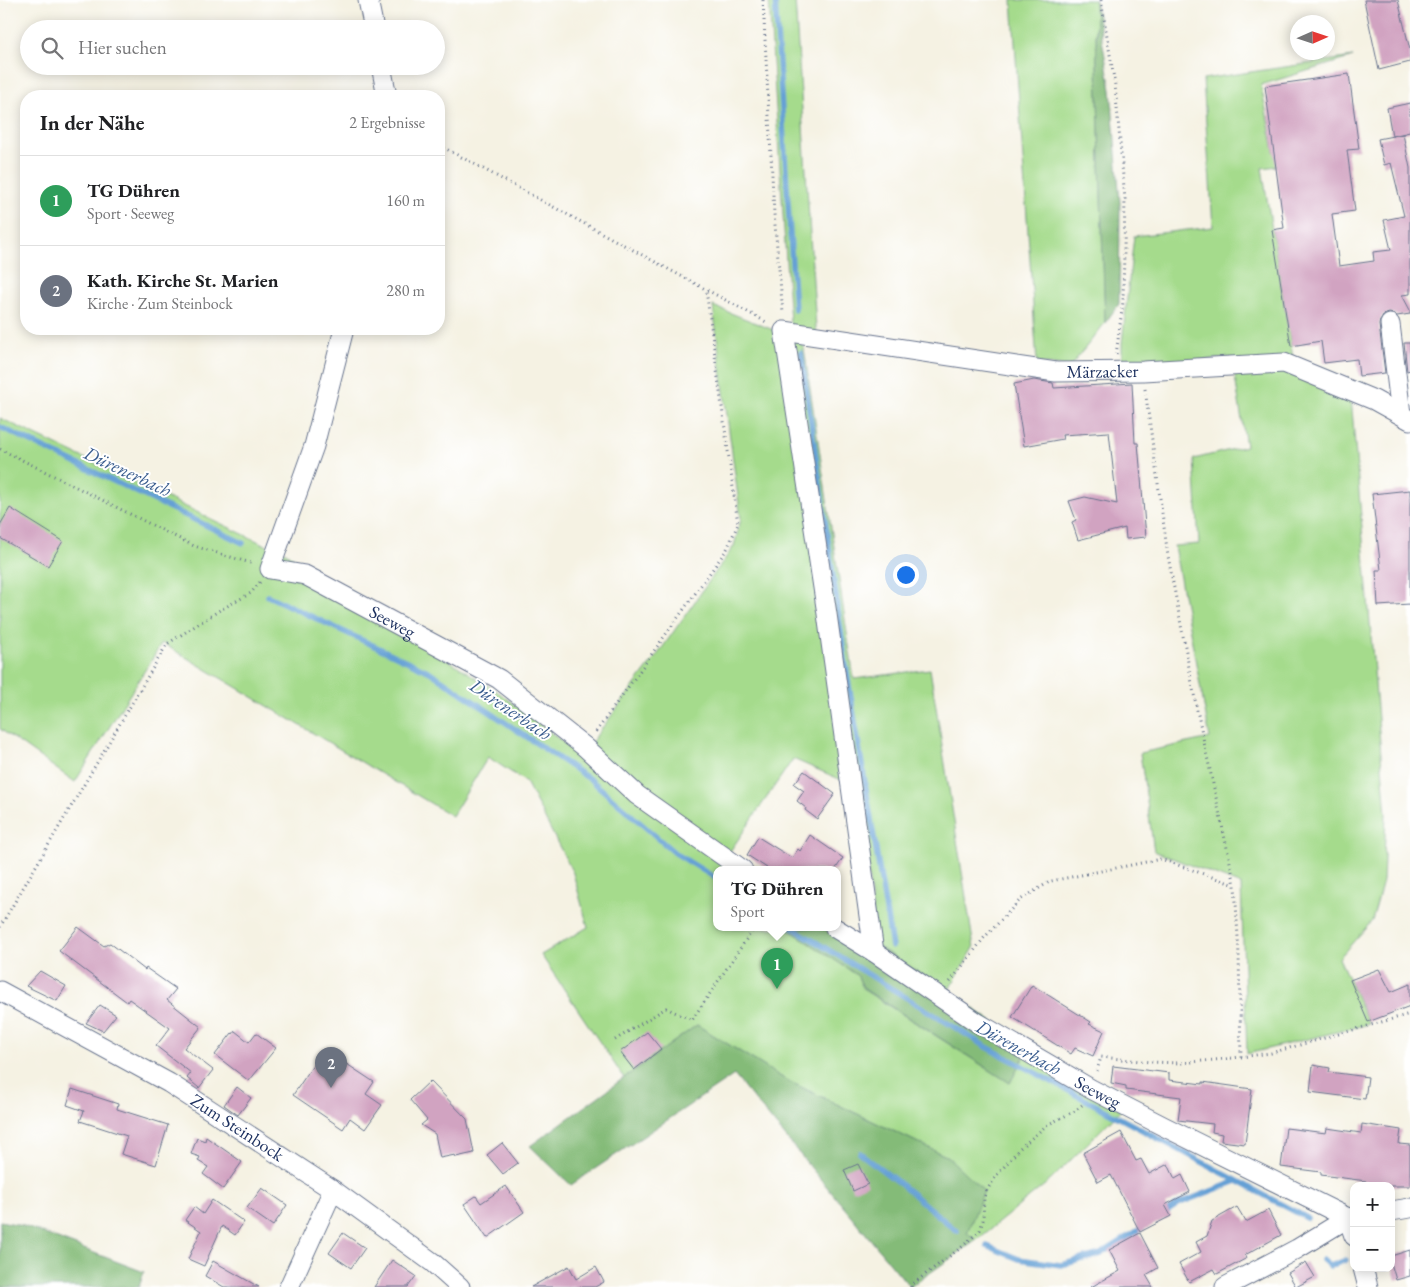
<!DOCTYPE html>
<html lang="de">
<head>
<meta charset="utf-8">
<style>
  :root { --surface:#fff; --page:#f6f6f6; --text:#202124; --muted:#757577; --line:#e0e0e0; --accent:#d93025 }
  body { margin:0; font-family:"EB Garamond",serif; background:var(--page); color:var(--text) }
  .controls { position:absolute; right:15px; bottom:15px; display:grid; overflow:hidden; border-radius:10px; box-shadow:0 2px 12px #0003 }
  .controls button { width:45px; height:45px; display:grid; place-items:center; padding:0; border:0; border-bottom:1px solid var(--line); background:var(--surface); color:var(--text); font:25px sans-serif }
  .compass { position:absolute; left:1290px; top:15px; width:45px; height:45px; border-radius:50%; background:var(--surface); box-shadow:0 2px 12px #0003; rotate:87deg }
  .you { position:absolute; left:905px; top:574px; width:18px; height:18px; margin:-12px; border:4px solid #fff; border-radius:50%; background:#1a73e8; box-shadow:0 0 0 8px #1a73e833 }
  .badge { display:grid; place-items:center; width:32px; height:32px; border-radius:50%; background:var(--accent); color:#fff; font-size:16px; font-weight:700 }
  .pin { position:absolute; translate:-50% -41px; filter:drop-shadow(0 1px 2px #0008) }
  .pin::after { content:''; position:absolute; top:26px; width:18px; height:15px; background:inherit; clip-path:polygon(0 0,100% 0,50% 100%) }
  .popup { position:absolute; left:713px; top:866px; width:128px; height:65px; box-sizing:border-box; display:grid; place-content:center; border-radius:10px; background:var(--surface); filter:drop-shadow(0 1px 4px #0005); font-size:16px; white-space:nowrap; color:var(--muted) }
  .popup b { font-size:19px; color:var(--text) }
  .popup::after { content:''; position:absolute; left:50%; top:100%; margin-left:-10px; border:10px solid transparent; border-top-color:var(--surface) }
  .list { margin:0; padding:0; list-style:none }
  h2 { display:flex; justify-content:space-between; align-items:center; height:65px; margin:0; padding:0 20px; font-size:21px }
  h2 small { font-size:16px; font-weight:400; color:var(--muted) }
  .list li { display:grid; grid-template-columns:32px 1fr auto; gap:15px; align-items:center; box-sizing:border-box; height:90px; padding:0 20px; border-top:1px solid var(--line) }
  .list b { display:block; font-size:19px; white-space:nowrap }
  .list p { margin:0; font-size:16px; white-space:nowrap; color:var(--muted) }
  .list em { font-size:16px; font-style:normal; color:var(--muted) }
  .icon { flex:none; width:28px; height:28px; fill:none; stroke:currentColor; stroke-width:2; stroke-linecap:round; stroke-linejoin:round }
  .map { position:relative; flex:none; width:1410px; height:1287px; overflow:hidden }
  .search { position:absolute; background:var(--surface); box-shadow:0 2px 12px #0003; left:20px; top:20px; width:425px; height:55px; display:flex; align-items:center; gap:12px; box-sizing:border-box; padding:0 18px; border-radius:28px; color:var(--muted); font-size:19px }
  .panel { position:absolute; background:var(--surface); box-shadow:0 2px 12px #0003; left:20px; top:90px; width:425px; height:245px; border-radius:20px }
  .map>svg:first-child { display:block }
</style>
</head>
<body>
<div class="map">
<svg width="1410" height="1287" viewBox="0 0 1410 1287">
  <rect width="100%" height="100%" fill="#fff"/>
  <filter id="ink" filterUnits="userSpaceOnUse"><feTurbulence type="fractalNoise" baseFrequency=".02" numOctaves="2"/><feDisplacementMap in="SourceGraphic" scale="10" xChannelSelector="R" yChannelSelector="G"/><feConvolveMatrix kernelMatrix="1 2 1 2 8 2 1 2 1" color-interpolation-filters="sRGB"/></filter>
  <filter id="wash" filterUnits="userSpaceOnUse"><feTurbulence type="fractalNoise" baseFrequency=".0096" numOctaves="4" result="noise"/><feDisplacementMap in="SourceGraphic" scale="20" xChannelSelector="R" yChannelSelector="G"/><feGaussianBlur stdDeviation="1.12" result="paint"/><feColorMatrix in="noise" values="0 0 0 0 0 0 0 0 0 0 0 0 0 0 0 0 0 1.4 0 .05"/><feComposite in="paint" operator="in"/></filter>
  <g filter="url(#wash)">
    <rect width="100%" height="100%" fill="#f5f2e3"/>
    <path fill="#a5db8c" stroke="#608575" d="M769,0H795L817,344L803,342L854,679L930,669L974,948L948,991L877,946L858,787L793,759L722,863L732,870H717V928H787L857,975L864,990L1010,1083L1029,1047L1121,1110L1052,1179L977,1240L967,1234L948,1157L786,1080L697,1025L624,1078L541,955L588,927L573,873L526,782L488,757L452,816L162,643L75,782L0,729V418L270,547L286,552L312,572L498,692L581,756L655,658L734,546L741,519L726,408L713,306L791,337Z
      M1012,0H1095L1105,323L1070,367L1037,363Z
      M1353,57L1261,85L1277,166L1262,168L1294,364L1350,385L1386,814L1383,881L1372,921L1339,958L1369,1024L1247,1054L1241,885L1154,851L1140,753L1210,738L1174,546L1199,544L1194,459L1246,446L1232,358L1122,365V343L1134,236L1213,227L1203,79Z"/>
    <path fill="#84bb78" stroke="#50756b" d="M1095,0L1111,90L1120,203L1119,304L1105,323Z
      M787,928H823L868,956L877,946L948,991L1029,1047L1010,1083L864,989L857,975Z
      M697,1025L786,1080L948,1157L984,1191L967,1233L977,1240L910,1287L734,1075L571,1185L530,1146Z
      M0,1221L21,1225L144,1272L139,1287H0Z"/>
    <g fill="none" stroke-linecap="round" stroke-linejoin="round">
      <path stroke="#65a0d5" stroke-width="5.5" d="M775,0L795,310
        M801,353L848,679L892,947
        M0,427L243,543
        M268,596L430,672L591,780L675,853L717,879
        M793,928L985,1046L1307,1218
        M860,1153L899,1183L957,1231
        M1163,1214L1180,1203L1237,1181
        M987,1246L1019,1259L1061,1265L1101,1254L1145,1226
        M1323,1260L1330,1266L1346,1260"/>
    </g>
    <g id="blocks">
      <path fill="#d1a3c1" d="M1364,0H1398L1410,50V62L1379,70Z
        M1349,74L1359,149L1347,150L1355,211L1332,214L1339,266L1374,261L1373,252L1391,250L1384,220L1404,216L1391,163L1384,165L1378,139L1403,134L1410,168V294L1402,295L1410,310V314L1397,316L1394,314L1389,313L1383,315L1380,320L1379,325L1385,373L1359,376L1357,359L1324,363L1321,341L1291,346L1272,230L1284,228L1265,86Z
        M1410,103V132L1392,136L1387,108Z
        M1404,343H1410V370L1407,371Z
        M1034,380L1053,383L1054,388L1132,383L1135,443H1138L1146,537L1126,539L1125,528L1078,540L1072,522L1076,520L1069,501L1085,497L1117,504L1109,432L1062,435L1063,439L1024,446L1014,384Z
        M1410,490V604L1378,606L1376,570H1381L1372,494Z
        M10,508L63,541L48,566L0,538V525Z
        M804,771L835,794L817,819L805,810L806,808L797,801L804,791L794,784Z
        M810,835L843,858L835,870H770L747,855L758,837L792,858L798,849L800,851Z
        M78,927L104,946L110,943L145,970L146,968L176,989L167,1000L201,1027L184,1048L213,1070L199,1088L187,1078L191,1073L156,1046L170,1028L129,999L127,1002L59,951Z
        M1379,969L1391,992L1410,984V1006L1368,1022L1350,980Z
        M40,971L66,986L57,1001L26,986Z
        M1032,985L1091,1022L1089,1024L1104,1031L1093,1056L1075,1048L1071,1054L1012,1017Z
        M100,1005L116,1015L103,1031L86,1023Z
        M235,1031L249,1042L256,1033L276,1048L249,1081L215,1055L232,1033L233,1034Z
        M647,1032L661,1049L634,1070L620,1052Z
        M324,1049L374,1082L366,1094L382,1105L365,1129L350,1118L343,1129L293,1095Z
        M1313,1065L1330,1068L1329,1072L1368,1077L1365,1099L1310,1092Z
        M1113,1066L1169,1073V1080L1203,1084V1082L1252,1089L1245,1144L1221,1141L1222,1134L1212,1132L1213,1124L1178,1120L1181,1097L1126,1090V1086L1111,1083Z
        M430,1081L467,1119L474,1153L456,1157L455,1155L440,1158L435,1134L421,1125L427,1120L410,1100Z
        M237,1087L251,1098L238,1115L224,1105Z
        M72,1089L118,1104L117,1109L168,1125L156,1165L121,1154L127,1136L80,1121L84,1111L67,1105Z
        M1362,1124L1401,1130L1399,1144L1410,1145V1186H1366V1181L1321,1175V1172L1281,1167L1286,1128L1326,1133L1327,1128L1361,1133Z
        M1121,1132L1136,1161L1141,1159L1149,1174L1168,1164L1175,1179L1182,1175L1190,1192L1165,1205L1171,1216L1140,1232L1111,1175L1098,1182L1083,1153Z
        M206,1137L242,1162L223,1189L203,1174L208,1167L198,1161L200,1157L191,1154L197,1138L205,1141Z
        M502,1143L518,1163L503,1174L487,1155Z
        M858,1164L868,1184L853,1191L844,1170Z
        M506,1186L524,1212L487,1238L464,1204L476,1196L481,1203Z
        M262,1188L287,1205L273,1226L247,1208Z
        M212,1200L244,1222L235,1235L222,1226L204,1266L188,1259L201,1231L185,1220L194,1207L203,1214Z
        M1237,1207L1246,1222L1268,1210L1281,1235L1245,1255L1247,1258L1217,1274L1214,1269L1189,1282L1179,1264L1201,1252L1196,1242L1207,1236L1212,1221Z
        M343,1233L365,1248L351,1268L329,1253Z
        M1140,1233L1158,1268L1146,1275L1153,1287H1091L1120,1271L1109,1250Z
        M1410,1250V1276L1396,1280L1391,1263V1256Z
        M392,1260L416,1276L408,1287H374Z
        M213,1261L259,1287H224L205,1276Z
        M1306,1262L1315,1277L1296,1287L1288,1273Z
        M569,1266L576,1279L596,1267L604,1282L595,1287H531Z"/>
    </g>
  </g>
  <g filter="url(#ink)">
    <use href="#blocks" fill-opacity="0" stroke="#67738d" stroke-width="1"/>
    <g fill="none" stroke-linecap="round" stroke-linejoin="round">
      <g stroke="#67738d" stroke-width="21">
        <g id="minor">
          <path d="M368,0L374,29"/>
          <path d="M381,66L387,96"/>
          <path d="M1390,324L1401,414"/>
          <path id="s1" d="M344,329L314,446L270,569L305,575L499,679L585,747L637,795L743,870"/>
          <path id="s2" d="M835,928L874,952L978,1023L1091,1089L1163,1126L1348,1218"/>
          <path id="s3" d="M874,952L827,614L784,331L1056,372L1143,371L1284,363L1374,400L1410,420"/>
          <path id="s4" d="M0,991L169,1083L333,1190L432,1262L460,1287"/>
          <path d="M1391,1211L1410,1208"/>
          <path d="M1348,1218L1354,1236"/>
          <path d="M1363,1268L1368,1287"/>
          <path d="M289,1287L333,1190"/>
          <path d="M1225,1287L1297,1249L1348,1218L1354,1217"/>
        </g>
      </g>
      <path stroke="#67738d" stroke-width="3" stroke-dasharray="1 4" stroke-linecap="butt" d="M763,0L774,214L783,313
        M1101,0L1115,85L1125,199L1123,302L1116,355
        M439,145L768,323
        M1145,389L1168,556L1197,710L1235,885L1239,955L1241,1057
        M0,449L194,546L254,564
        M596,732L727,549L738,524L706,290
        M0,927L167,644L220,610L251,593L260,582
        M950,982L984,938L1020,900L1051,881L1161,859L1235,885
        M615,1040L666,1008L692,1020L754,928
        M1097,1071L1101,1057L1150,1062L1181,1063L1225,1059L1271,1053L1410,1014
        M911,1287V1285L963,1246L980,1230L983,1220L984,1198L987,1190L997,1175L1020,1148L1047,1125L1075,1111L1082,1105"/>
      <use href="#minor" stroke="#fff" stroke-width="19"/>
    </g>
  </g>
  <g text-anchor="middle" stroke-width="4" stroke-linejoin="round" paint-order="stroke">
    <g font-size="18" fill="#1b2f5e" stroke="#fff">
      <text dy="6" stroke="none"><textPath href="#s3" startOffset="949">Märzacker</textPath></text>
      <text dy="6" stroke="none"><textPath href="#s1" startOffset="386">Seeweg</textPath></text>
      <text dy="6" stroke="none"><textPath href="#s2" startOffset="310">Seeweg</textPath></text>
      <text dy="6" stroke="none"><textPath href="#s4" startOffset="274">Zum Steinbock</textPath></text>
    </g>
    <g font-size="19" font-style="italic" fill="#395c8e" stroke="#fff">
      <text transform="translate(128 471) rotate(25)" y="7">Dürenerbach</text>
      <text transform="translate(511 709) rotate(34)" y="7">Dürenerbach</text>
      <text transform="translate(1019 1047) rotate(29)" y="7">Dürenerbach</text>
    </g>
  </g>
</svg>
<div class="controls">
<button>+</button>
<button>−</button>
</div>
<svg class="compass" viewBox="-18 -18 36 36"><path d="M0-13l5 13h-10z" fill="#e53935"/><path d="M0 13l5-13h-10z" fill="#757577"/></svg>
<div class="you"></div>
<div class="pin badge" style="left:777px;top:989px;background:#2e9e5b">1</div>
<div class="popup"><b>TG Dühren</b>Sport</div>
<div class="pin badge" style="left:331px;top:1088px;background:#6b7280">2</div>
<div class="search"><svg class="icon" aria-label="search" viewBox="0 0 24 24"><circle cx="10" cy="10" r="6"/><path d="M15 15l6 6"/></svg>Hier suchen</div>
<section class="panel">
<h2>In der Nähe<small>2 Ergebnisse</small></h2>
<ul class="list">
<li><span class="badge" style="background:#2e9e5b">1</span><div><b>TG Dühren</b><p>Sport · Seeweg</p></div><em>160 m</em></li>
<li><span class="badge" style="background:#6b7280">2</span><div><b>Kath. Kirche St. Marien</b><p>Kirche · Zum Steinbock</p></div><em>280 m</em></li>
</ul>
</section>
</div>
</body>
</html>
